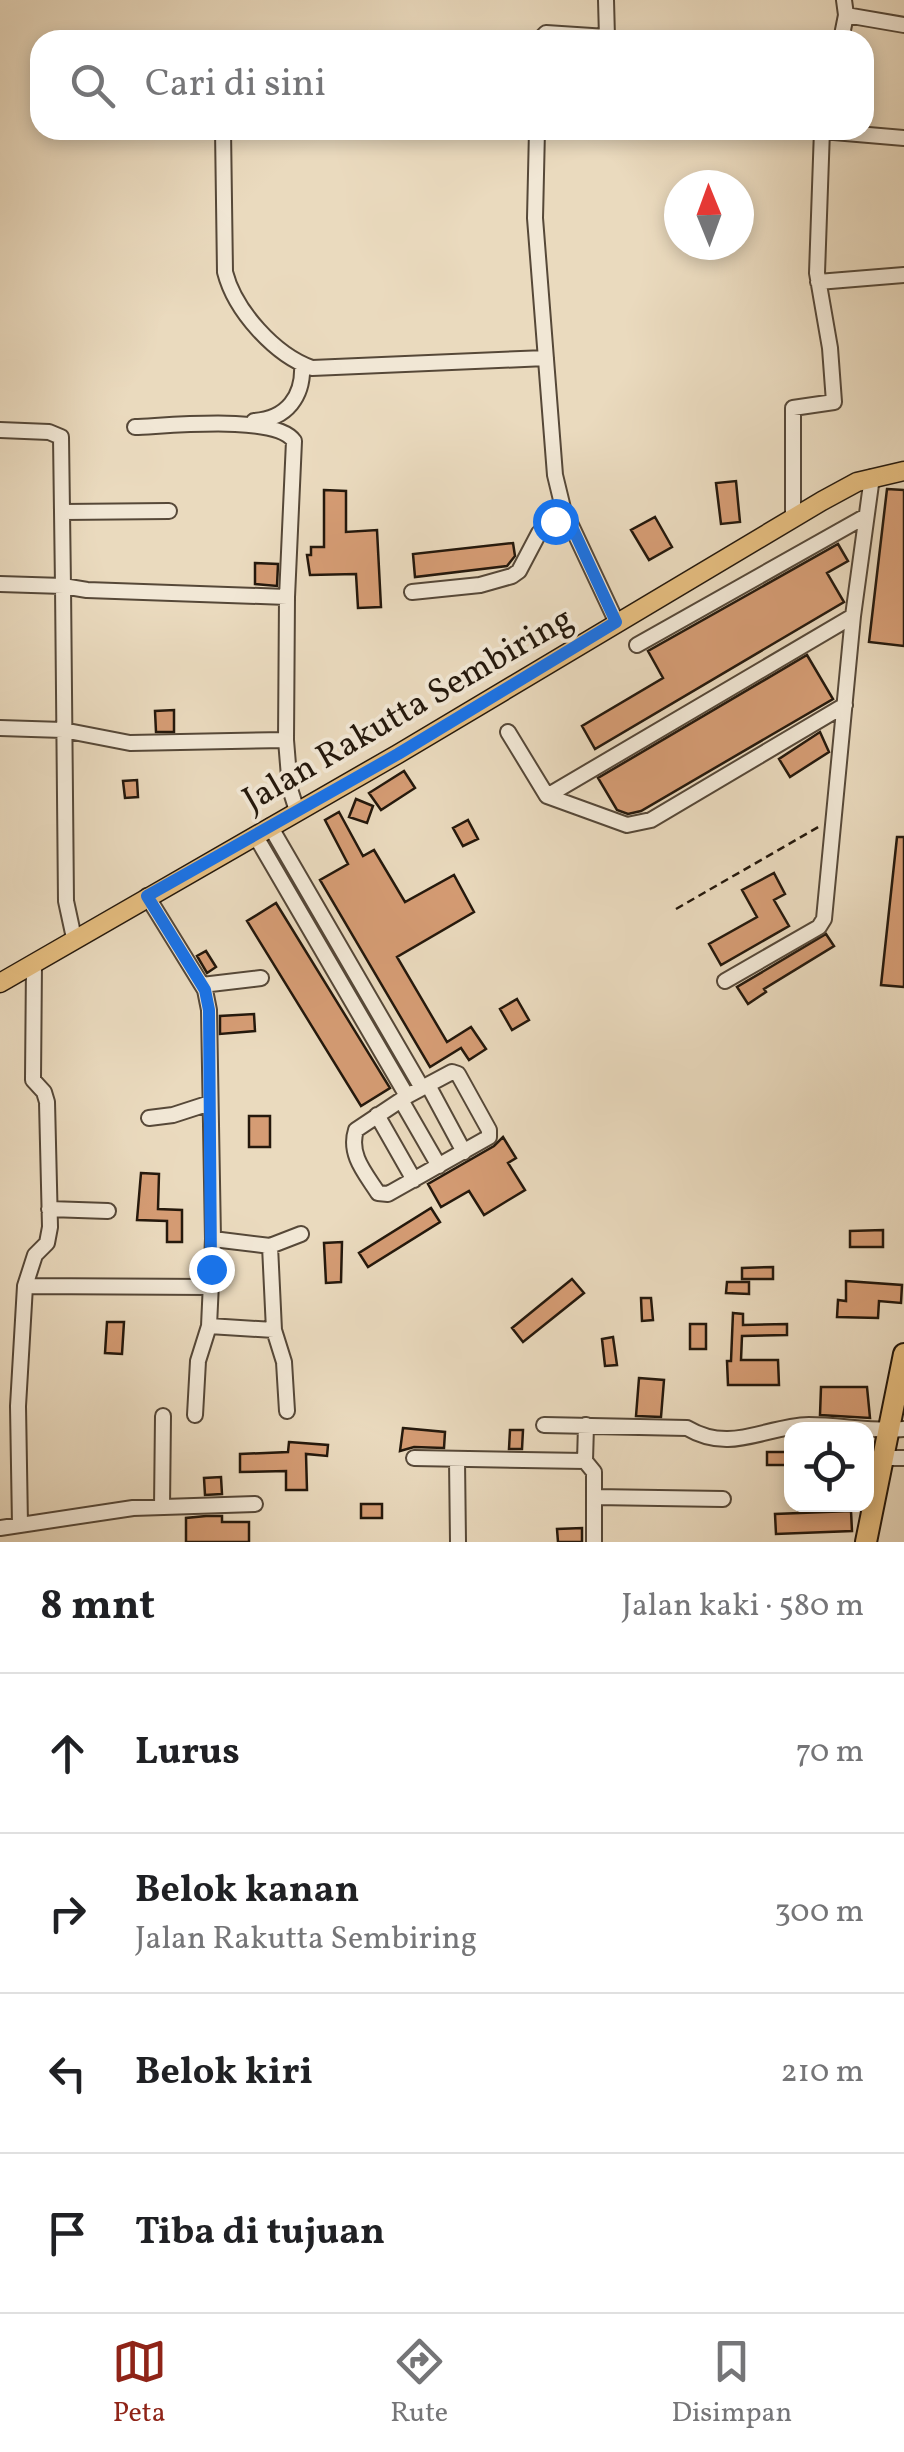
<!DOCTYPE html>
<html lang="id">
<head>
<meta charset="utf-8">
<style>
  :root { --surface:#fff; --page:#f2f2f2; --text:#202124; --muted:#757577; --line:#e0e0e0; --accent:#8f2418 }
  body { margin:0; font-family:Vollkorn,serif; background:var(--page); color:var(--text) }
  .controls { position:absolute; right:30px; bottom:30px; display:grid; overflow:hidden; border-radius:20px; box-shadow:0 5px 15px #0003 }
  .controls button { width:90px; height:90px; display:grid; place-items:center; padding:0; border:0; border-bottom:2px solid var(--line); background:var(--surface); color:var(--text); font:50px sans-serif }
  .compass { position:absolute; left:664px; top:170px; width:90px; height:90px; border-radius:50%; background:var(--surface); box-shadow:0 5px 15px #0003; rotate:359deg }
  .stop { position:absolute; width:30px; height:30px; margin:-22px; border:8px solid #1a73e8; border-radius:50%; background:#fff }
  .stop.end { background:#1a73e8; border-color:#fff; box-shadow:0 2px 10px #0008 }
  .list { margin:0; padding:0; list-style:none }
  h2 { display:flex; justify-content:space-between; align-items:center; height:130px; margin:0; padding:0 40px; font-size:42px }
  h2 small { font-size:32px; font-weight:400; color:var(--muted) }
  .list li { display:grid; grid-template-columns:65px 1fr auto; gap:30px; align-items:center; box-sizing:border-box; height:160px; padding:0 40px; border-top:2px solid var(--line) }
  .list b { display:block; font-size:38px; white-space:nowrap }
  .list p { margin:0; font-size:32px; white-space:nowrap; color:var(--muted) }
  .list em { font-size:32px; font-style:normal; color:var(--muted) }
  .icon { flex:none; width:55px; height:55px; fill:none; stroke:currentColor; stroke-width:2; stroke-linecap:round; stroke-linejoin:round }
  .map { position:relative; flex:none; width:904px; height:1542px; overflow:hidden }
  .search { position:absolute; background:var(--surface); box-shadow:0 5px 15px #0003; left:30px; right:30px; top:30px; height:110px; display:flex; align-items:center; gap:25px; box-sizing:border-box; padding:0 35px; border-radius:30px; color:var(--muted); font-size:38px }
  .sheet { height:770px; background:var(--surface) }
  nav { display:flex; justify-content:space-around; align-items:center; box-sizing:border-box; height:140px; border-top:2px solid var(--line); background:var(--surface); font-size:28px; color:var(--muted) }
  nav a { display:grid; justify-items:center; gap:5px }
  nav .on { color:var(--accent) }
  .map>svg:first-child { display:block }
</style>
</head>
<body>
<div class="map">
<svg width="904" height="1542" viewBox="0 0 904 1542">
  <rect width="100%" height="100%" fill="#eadabe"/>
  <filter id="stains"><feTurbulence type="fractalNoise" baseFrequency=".002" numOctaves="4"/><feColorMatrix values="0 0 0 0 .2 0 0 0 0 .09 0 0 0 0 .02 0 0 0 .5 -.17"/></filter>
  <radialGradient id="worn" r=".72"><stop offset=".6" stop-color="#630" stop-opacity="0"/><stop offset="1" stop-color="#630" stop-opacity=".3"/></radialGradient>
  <path fill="#d59c74" stroke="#24180c" stroke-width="2.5" d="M736,481L740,522L721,524L716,483Z
    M887,489L904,490V646L869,642Z
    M324,490L346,491V532L377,530L381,607L358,608L356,574L310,575L307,555H311V547H324Z
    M655,517L672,547L649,560L631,530Z
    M513,543L515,556L507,566L415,577L413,554Z
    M838,544L848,561L827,573L844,602L595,749L582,726L663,678L648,651Z
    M255,563L278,564L277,586L255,584Z
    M807,655L833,699L641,811L628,814L617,810L598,778Z
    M174,710V732H156L155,711Z
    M820,732L829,752L790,777L779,759Z
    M404,771L415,788L381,810L369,793Z
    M137,780L138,797L125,798L123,781Z
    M356,799L373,806L367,823L349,817Z
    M339,812L363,856L374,850L405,902L454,875L474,912L397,957L447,1042L471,1027L486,1049L469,1060L461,1048L430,1067L320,880L348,864L325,820Z
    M468,820L478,839L463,846L453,828Z
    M897,837H904V987L881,985Z
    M774,873L785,894L774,900L789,926L721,965L709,944L757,917L742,890Z
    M276,903L390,1088L361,1106L247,921Z
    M826,934L834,946L764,989L766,992L748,1004L737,987Z
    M206,951L216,967L207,973L197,956Z
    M517,999L529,1020L512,1030L500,1009Z
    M254,1014L255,1031L220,1034V1016Z
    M249,1116H270V1147H249Z
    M503,1137L516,1158L508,1163L525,1190L484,1215L469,1191L441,1207L428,1184L494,1146Z
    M141,1173L159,1174L158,1209L182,1210V1242H167V1221L137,1220Z
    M431,1208L440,1222L368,1267L359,1253Z
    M883,1230V1247H850V1231Z
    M342,1242L341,1282L326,1283L324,1243Z
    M773,1267V1279H742V1268Z
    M572,1279L584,1293L523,1342L512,1328Z
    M846,1281L902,1285L901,1303L879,1301L878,1318L837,1317L838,1300L846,1301Z
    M727,1282H749V1294L726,1293Z
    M641,1298H651L653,1320L642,1321Z
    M733,1313L743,1314V1325L787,1324V1335L742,1336L741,1360H778L779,1385H728L727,1361H731Z
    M107,1322H124L122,1354L105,1353Z
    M690,1324H706V1349H690Z
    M613,1337L617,1365L605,1366L602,1339Z
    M639,1378L664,1380L661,1417L636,1416Z
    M821,1387H867L870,1418L820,1415Z
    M403,1428L445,1432L444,1448L414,1447L400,1451Z
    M510,1430H523L522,1449H509Z
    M289,1442L328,1445L327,1456L306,1454L307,1490H286V1471L240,1472V1454L288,1452Z
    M767,1452H792V1465H767Z
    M221,1477L222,1494L205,1495L204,1478Z
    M361,1504H382V1518H361Z
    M851,1511L852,1531L776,1534L775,1514Z
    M206,1516H222V1522H249V1542H186V1518Z
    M582,1528V1542H558L557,1529Z"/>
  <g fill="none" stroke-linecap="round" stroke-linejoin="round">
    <g stroke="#564838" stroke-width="18">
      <path id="minor" d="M846,15L904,25
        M539,40L546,33L607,37L606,0
        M841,40L846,15L844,0
        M223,130L225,272C235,311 275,355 312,368L546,358
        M537,130L535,218L555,475L563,508L617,623
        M822,131L904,138
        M818,282L904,275
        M254,421C287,419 304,396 302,364
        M135,427C167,426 276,414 294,441L287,597L286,740L290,789L297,811
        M0,430L49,432L61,437L63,586L87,590L287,597
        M63,512L169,511
        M793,518V408L834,402L830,348L817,273L822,130
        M0,584L63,586L66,901L74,938
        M412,592L480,585L512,576L519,571L539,533L565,514
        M637,645L866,516
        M845,705L651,820L627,825L547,796L853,616
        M0,728L63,730L130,743L286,740
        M508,732L547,796
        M270,826L422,1088
        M255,835L407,1096
        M147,896L205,990L209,1010L213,1239L209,1326L198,1361L195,1415
        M725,981L819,927L824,919L853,616L872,477
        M202,985L261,978
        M452,1072L458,1074L489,1130V1137L388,1194L378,1193C366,1174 348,1155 356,1130L407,1096Z
        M428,1085L464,1152
        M401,1100L439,1166
        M377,1115L414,1180
        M149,1118L173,1115L210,1103
        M49,1209L108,1211
        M213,1239L270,1246L274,1330L284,1362L287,1411
        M270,1246L301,1234
        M25,1286L210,1287
        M209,1326L274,1330
        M544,1425L687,1428C731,1454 765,1426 809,1425C841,1425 872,1432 904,1429
        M586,1425L585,1461L594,1472V1542
        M414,1458L585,1461
        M882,1458H904
        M457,1460L458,1542
        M595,1497L723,1499
        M162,1507L163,1416
        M20,1525L18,1406L25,1286L35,1255L47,1243L50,1227L47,1102L44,1092L33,1080L34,964
        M0,1528L133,1508L255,1504"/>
    </g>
    <g stroke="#24180c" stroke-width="21">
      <path id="major" d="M0,983L398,754L822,501L857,482L904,471"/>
    </g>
    <g stroke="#24180c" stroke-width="24">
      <path id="highway" d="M866,1542L904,1354"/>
    </g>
    <path stroke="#24180c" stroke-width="2.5" stroke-dasharray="8 5" stroke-linecap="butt" d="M676,909L820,826"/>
    <use href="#minor" stroke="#f1e7d5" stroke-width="14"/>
    <use href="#major" stroke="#e5bd7f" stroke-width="18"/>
    <use href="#highway" stroke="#e5bd7f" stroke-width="20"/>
  </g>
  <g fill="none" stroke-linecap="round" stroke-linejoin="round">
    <path stroke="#1a73e8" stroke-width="12" d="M211,1269L209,1010L205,990L147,896L398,754L616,622L566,514L555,521"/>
  </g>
  <g text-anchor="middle" stroke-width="8" stroke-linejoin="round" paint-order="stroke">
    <g font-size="35" fill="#24180c" stroke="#f1e7d5">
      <text transform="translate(407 708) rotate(-30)" y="12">Jalan Rakutta Sembiring</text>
    </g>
  </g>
  <rect width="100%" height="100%" filter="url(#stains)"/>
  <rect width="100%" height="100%" fill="url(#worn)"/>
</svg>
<div class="controls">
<button><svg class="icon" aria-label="locate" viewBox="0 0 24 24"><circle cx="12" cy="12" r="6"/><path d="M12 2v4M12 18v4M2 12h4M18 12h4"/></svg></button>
</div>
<svg class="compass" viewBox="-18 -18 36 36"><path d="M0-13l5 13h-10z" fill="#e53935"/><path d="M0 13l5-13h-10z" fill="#757577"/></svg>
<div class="stop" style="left:555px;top:521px"></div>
<div class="stop end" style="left:211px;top:1269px"></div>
<div class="search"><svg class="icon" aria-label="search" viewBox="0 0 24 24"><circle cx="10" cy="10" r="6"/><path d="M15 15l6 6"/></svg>Cari di sini</div>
</div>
<section class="sheet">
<h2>8 mnt<small>Jalan kaki · 580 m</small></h2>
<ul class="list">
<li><svg class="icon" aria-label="ahead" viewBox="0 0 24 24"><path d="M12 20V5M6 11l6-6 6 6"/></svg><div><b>Lurus</b></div><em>70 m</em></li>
<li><svg class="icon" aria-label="right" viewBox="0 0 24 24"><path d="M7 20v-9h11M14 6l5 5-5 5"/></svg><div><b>Belok kanan</b><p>Jalan Rakutta Sembiring</p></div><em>300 m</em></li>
<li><svg class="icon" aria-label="left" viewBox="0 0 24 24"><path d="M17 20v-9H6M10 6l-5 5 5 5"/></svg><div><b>Belok kiri</b></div><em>210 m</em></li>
<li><svg class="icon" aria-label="arrive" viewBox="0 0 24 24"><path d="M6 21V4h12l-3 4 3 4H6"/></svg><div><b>Tiba di tujuan</b></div></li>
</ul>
</section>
<nav>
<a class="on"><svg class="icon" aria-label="map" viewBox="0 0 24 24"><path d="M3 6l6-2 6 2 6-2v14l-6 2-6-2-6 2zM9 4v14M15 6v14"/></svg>Peta</a>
<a><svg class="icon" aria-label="directions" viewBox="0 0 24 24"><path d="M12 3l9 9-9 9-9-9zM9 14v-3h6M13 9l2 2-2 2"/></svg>Rute</a>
<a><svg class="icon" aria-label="saved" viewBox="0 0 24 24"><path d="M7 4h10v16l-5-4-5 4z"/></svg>Disimpan</a>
</nav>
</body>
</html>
